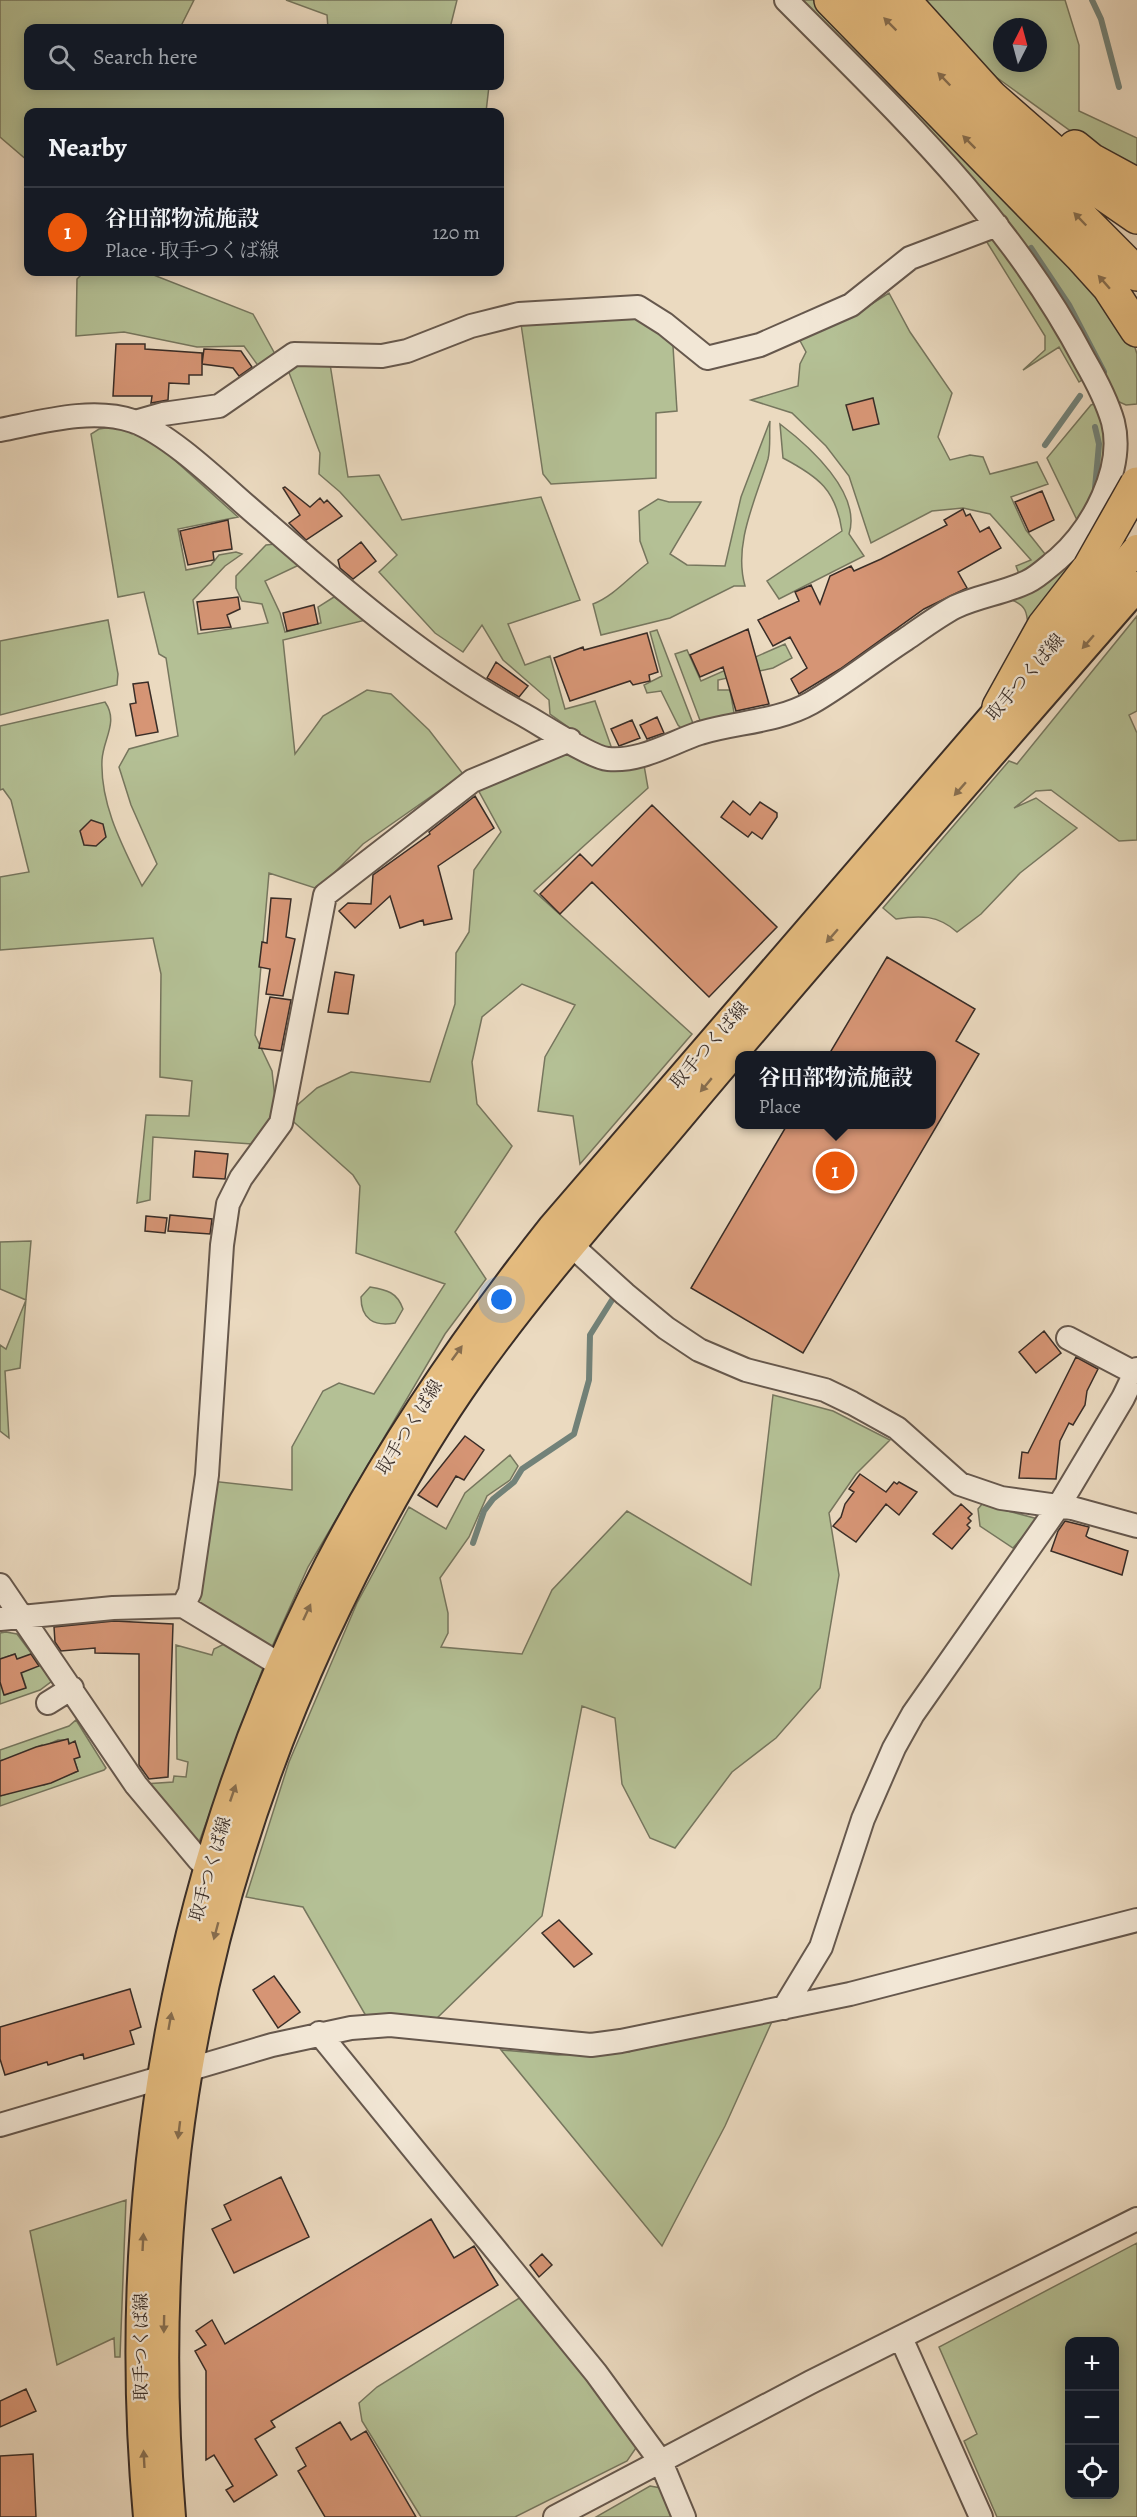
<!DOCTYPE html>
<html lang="en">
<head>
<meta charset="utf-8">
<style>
  :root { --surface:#171b24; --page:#20242c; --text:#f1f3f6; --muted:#9ea1a6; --line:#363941; --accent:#ea580c }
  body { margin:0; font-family:Alegreya,"Noto Serif JP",serif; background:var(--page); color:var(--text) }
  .controls { position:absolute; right:18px; bottom:18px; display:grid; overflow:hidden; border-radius:12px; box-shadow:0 3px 15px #0003 }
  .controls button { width:54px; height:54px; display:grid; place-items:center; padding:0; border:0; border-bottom:2px solid var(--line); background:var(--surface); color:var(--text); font:30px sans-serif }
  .compass { position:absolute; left:993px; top:18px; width:54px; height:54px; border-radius:50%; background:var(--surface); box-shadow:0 3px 15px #0003; rotate:6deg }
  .you { position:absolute; left:502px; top:1300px; width:21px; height:21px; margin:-15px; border:4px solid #fff; border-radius:50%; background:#1a73e8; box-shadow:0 0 0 9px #1a73e833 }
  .badge { display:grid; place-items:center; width:39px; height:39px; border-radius:50%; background:var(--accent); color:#fff; font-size:20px; font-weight:700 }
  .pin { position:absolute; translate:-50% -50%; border:3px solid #fff; box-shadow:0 2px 6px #0006 }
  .popup { position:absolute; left:735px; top:1051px; width:201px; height:78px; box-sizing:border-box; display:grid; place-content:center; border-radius:12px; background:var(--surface); filter:drop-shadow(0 2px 4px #0005); font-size:20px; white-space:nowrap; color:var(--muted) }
  .popup b { font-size:22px; color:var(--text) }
  .popup::after { content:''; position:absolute; left:50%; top:100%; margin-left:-12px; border:12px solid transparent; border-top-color:var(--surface) }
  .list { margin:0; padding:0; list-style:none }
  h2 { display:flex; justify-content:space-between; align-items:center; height:78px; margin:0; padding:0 24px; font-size:26px }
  h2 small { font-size:20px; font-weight:400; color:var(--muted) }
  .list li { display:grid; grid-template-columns:39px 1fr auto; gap:18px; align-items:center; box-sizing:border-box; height:90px; padding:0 24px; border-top:2px solid var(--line) }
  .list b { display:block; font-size:22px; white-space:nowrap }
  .list p { margin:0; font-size:20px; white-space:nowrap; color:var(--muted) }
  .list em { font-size:20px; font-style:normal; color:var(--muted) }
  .icon { flex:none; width:33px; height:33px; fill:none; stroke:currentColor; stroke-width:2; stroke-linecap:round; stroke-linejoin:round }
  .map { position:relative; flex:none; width:1137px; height:2517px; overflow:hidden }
  .search { position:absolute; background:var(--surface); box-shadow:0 3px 15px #0003; left:24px; top:24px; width:480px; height:66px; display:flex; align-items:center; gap:15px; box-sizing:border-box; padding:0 21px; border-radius:12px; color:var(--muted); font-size:22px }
  .panel { position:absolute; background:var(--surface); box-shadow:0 3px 15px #0003; left:24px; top:108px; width:480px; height:168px; border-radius:12px }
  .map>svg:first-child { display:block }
</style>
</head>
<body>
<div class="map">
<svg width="1137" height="2517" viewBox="0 0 1137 2517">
  <rect width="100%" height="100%" fill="#ebdac0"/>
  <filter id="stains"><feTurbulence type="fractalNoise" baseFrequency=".00333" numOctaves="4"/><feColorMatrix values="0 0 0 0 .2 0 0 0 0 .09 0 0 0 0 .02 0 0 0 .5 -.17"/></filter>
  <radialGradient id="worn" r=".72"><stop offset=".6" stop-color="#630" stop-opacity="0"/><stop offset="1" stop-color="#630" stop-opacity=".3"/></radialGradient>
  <path fill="#b4c095" stroke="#76765e" stroke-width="1.5" fill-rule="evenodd" d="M0,0H194L181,26L188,28H28V86H489L486,112H28V135H26L28,161L0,137Z
    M286,0H457L450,28H328L327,15Z
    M797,0H815L1040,225L1132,338L1137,354V404L1126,405L1117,401L1020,240L992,202L914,118Z
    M920,0H1065L1079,45V111L1137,138V167L1079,137L996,77ZM1002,27H1038V63H1002Z
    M985,239L998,240L1046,310L1085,378L1079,382L1059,347L1023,370L1045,350V336Z
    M84,272H146L253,314L275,354L259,367L244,346L197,347L124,332L76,336L77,279Z
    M889,293L910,332L952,393L938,437L950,460L970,455L983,457L990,474L1037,462L1048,484L1011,497L1026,530L1045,554L1039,562L1019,574L1016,566L1031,560L990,514L963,508L932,511L871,543L849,476L826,446L792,413L751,400L798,386L800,364L806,352L798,337L857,313Z
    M636,316L658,330L673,346L677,411L656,413V478L551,484L543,474L521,324Z
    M301,364H330L348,477L379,475L402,520L541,497L580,600L508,624L525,665L550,656L565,709L595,701L612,749L595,746L550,714L549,700L503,660L482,625L463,652L435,633L379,572L397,555L340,492L319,474L320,453L288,370Z
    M1097,403C1105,430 1112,467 1097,493C1091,502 1083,511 1077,520L1047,458L1091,405Z
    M770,421C769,433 771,447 768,459C756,499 733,544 745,586H734L670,618L601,635L593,604C614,596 629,577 648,563L640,541L639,511L658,499L669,502H701L670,554L687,565L725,566L741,497Z
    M780,424C809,446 862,493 849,534L864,556L779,599L767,581L842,531C836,490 819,477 783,458Z
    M119,426L150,438L238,517L178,529L186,570L211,565L219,555L236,552L242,554L225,566L193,600L198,634L268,623L262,604L242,601L236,588V576L266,545L275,544L299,565L265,581L280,613L285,632L321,623L318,607L334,597L366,620L283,640L295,754L323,716L367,690L391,694L429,730L463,774L363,844L318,889L269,873L255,1035L272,1071L276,1108L266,1132L252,1144L153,1137L150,1200L137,1203L146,1115L189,1116L192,1081L160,1077L161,974L153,938L0,950V877L29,872L11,800L3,789L0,790V726L105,702C119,722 103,739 102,760C100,805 123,847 142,886L157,864L131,805L119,767L129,749L178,736L166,658L159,654L144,592L118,597L91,434L99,429Z
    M1074,560L1028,626C1027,612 1026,606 1012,600L1038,586Z
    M1137,616V711L1129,715L1137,733V840L1119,841L1051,790L1036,791L1014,808L1036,798L1077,828L1020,873L981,914L957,932C938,915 920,915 896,919L883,908L1009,761L1017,764Z
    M108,620L118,674L117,685L0,715V641Z
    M657,630L694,726L684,731L678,725L661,691L647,693L644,685L662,676L650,632Z
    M785,644L792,658L773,668L718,680V690H730L735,718L701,723L675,654L687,650L701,681Z
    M565,746L644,765L648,788L534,891L692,1034L580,1164L573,1116L538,1111L545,1057L575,1005L522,984L482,1017L472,1062L477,1104L512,1146L455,1232L486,1279L445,1334L308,1567L271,1649L192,1602L211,1481L292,1490V1447L323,1391L339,1383L374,1394L445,1284L356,1253L360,1186L353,1175L286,1115L317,1088L351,1072L430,1082L455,1004L456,953L469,932L474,870L501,832L476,786Z
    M31,1241L20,1368L5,1371L9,1438L0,1431V1345L6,1349L26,1300L0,1289V1242Z
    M370,1287C387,1290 397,1292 403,1309L395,1323C374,1327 361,1319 361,1297Z
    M773,1395L833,1411L890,1440L856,1474L829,1513L839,1575L820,1688L776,1738L732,1772L675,1848L650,1838L622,1784L615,1718L582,1706L542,1916L436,2019L366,2016L303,1907L246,1897L289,1762L357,1603L409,1507L446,1529L465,1493L510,1455L518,1466L510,1480L487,1496L469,1537L440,1578L448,1613V1633L441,1647L522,1654L552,1590L627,1511L751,1585Z
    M982,1504L1038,1519L1013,1548L980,1526L978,1509Z
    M6,1632L17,1634L52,1681L40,1690L0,1704V1682L5,1695L26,1687L15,1654L0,1659V1633Z
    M224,1644L264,1665L198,1845L145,1784L173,1782L174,1776L186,1777L188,1762L177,1759L176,1645L212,1655L214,1649Z
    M76,1720L106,1768L104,1770L0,1806V1796L13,1792L2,1760L0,1761V1750L69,1726ZM58,1740H68L78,1771L44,1785L37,1747L42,1745L47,1755L53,1753L51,1743Z
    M774,2017L725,2126L662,2246L501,2050L558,2055L629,2052L653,2040Z
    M126,2200L120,2357H115L114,2338L57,2365L30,2231Z
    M1137,2243V2517H997L964,2441L977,2434L939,2347ZM1070,2342H1114V2494H1070Z
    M521,2297L638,2445L627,2461L515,2517H421L362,2421L359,2403L377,2387Z
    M650,2486L661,2488L673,2517H596Z"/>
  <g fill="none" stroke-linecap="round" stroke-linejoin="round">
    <path stroke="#728279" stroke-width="6" d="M1092,0L1101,19L1119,87
      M1031,248L1069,305L1104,372
      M1045,445L1080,396
      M1095,488L1099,444L1095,427
      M473,1543L484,1511L493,1499L514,1482L522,1469L574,1434L589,1380L590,1335L612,1300"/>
  </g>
  <path fill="#d69575" stroke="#392d27" stroke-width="1.5" d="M116,344H145V349L202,353V375H189V384L169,383L168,400L151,403L152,396H113Z
    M204,349L241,351L252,367L239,376L233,368L202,364Z
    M873,398L879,424L853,430L846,405Z
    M285,487L310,507L320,498L324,503L327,500L342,516L306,540L289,523L300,515L283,488Z
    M1042,491L1054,520L1029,532L1015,502Z
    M963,509L966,516L970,514L980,532L989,527L1001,548L958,572L967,588L924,609L840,669L799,694L791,679L807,668L790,637L773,646L758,620L799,601L795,592L811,585L820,604L830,576L851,566L854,571L881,559L947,525L944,520Z
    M228,520L232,549L213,552L214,560L188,565L180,531Z
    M361,542L376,561L353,579L340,568L338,560Z
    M238,597L240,609L227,615L231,627L201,630L197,602Z
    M314,605L318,624L287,631L283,613Z
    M748,629L769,704L736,711L723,667L700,677L690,655Z
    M647,633L658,672L649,675L650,681L633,685L630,681L570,701L554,658L583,647L584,650Z
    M496,662L528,686L519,697L487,678Z
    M148,682L158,732L136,736L130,704L136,703L133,684Z
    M657,717L664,733L647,739L640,725Z
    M632,720L640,738L619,746L611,729Z
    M475,796L494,828L438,866L452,919L424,925L423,920L400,928L390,896L355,928L339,911L348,903L371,904L373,875L430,834L429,832Z
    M733,801L750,815L760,802L777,813V817L762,839L752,832L748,837L721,817Z
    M652,805L777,927L709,997L592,882L560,914L540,894L580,854L592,866Z
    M91,820L103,824L106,837L96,846L84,845L80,831Z
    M271,898L291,899L286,937L295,939L283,996L266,994L270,969L259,967L262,942L267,943Z
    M887,957L975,1009L956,1041L979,1054L803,1353L691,1288L787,1125H931V1056H828Z
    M335,972L354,975L348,1014L328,1012Z
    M270,997L291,1000L281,1051L259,1048Z
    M195,1151L228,1154L225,1179L193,1177Z
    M170,1215L212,1219L210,1234L168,1231Z
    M146,1216L167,1218L165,1233L145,1231Z
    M1044,1331L1061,1353L1036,1373L1019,1352Z
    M1076,1357L1098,1369L1087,1391L1085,1405L1073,1425L1069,1423L1060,1441L1056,1479L1019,1478L1022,1452L1028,1453Z
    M465,1436L484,1450L464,1480L456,1476L437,1507L418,1495Z
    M860,1474L886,1492L894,1482L897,1484L899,1482L917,1492L899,1515L886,1504L856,1542L833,1526L841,1517L845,1504L854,1492L849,1489Z
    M961,1504L972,1514L968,1518L971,1521L967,1525L970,1528L952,1549L933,1534Z
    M1065,1521L1089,1527L1086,1536L1089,1538L1128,1551L1122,1575L1051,1551L1058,1531Z
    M114,1621L173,1624L168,1777L149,1779L139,1765V1654L95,1653V1648L61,1651L55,1642L54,1627Z
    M15,1654L17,1659L31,1654L39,1666L21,1673L26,1688L4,1695L0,1682V1659Z
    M68,1739L69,1744L75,1741L80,1757L74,1759L78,1771L51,1783L0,1796V1761L36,1747Z
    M559,1920L592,1954L574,1967L542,1933Z
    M274,1976L300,2012L278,2028L253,1990Z
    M130,1989L141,2027L130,2031L134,2044L84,2059L83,2054L48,2065L47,2062L5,2075L0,2059V2027Z
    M281,2177L309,2237L234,2273L212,2229L231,2220L224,2205Z
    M431,2219L454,2258L474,2246L498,2285L271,2421L275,2427L255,2439L277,2475L234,2502L226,2490L233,2486L214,2455L206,2460V2371L195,2351L206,2345L196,2331L212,2320L225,2344Z
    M542,2254L552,2265L539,2277L530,2265Z
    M26,2389L36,2411L0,2427V2401Z
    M340,2422L351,2440L366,2431L416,2517H325L298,2471L306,2466L296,2448Z
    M33,2454L36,2517H0V2456Z"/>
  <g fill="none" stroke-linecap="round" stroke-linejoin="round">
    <g stroke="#66584d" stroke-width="26">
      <path id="minor" d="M135,422L163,414L219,406L294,354L382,356L407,351L471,326L519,314L638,307L665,324L707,358L760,345L851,305L910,258L997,225
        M0,430C41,422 92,407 133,421C173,435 229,492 263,520C345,591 428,664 524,715C542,725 592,758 608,759C641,762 670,743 700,733C736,722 777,722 811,703C844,684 875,659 906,639C922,628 938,616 955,607C978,596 1004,593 1027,582C1038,577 1049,566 1058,559C1092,529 1125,469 1113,422C1107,401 1096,380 1085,361C1009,216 899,114 786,0
        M560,1235L625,1294L666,1328L699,1350L746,1370L825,1390L852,1403L897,1428L960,1484L1001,1498L1072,1508L1137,1526
        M1068,1338L1135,1373
        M0,1585L136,1785L199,1860L209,1867
        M183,1606L190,1592L207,1475L222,1245L228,1204L241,1178L281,1123L325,895L472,781L570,740
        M0,1619L113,1608L183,1606L282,1666
        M48,1703L72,1688
        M784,2008L821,1947L863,1819L894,1748L913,1714L1058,1507L1123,1398L1137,1369
        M319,2033L596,2373L661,2462L684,2517
        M0,2125L272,2045L351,2028L390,2025L591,2045L621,2041L850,1994L1137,1920
        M901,2338L981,2517
        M555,2517L811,2382L1137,2219"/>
    </g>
    <g stroke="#392d27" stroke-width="32">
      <path id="major" d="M148,2517C118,2190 178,1857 329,1565C391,1445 468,1334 552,1228L1109,582
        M171,2517C145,2208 193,1919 323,1636C365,1546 413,1456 471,1374C535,1283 611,1199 682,1114C828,940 978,769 1127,598"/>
    </g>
    <g stroke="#392d27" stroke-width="36">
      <path id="highway" d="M831,0L1081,256L1109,287L1137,330
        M865,0L1137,274
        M903,0L991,97L1095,188L1137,217
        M1075,147L1091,160L1137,185
        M999,707L1044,626L1090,567"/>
    </g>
    <use href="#minor" stroke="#f2e7d6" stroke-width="22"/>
    <use href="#major" stroke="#e6bd80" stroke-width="28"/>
    <use href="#highway" stroke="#e6bd80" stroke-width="33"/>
    <g stroke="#392d27" stroke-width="32" stroke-linecap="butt">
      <path id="major-bridge" d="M1109,582L1137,549
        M1127,598L1137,586"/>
    </g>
    <g stroke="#392d27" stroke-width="36" stroke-linecap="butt">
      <path id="highway-bridge" d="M1090,567L1137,484"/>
    </g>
    <use href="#major-bridge" stroke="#e6bd80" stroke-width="28"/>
    <use href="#highway-bridge" stroke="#e6bd80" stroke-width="33"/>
  </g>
  <defs><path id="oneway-solid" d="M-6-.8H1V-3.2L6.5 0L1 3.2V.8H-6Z" transform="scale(1.5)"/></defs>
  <g fill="#876e4f">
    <use href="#oneway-solid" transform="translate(890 24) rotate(-135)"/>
    <use href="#oneway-solid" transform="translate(944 79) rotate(-134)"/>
    <use href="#oneway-solid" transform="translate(969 142) rotate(-135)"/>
    <use href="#oneway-solid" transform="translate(1080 219) rotate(-134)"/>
    <use href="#oneway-solid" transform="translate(1104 282) rotate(-131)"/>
    <use href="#oneway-solid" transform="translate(1088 642) rotate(131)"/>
    <use href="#oneway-solid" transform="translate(960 789) rotate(131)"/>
    <use href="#oneway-solid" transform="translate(832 936) rotate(131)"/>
    <use href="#oneway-solid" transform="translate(706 1085) rotate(130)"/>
    <use href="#oneway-solid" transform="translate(457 1353) rotate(-54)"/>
    <use href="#oneway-solid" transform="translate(307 1612) rotate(-65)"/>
    <use href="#oneway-solid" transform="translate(233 1793) rotate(-71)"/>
    <use href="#oneway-solid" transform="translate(216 1931) rotate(105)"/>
    <use href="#oneway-solid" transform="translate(170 2021) rotate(-80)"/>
    <use href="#oneway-solid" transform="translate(179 2130) rotate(97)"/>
    <use href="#oneway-solid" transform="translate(143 2242) rotate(-87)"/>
    <use href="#oneway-solid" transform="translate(164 2324) rotate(91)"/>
    <use href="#oneway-solid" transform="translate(144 2459) rotate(-93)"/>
  </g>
  <g text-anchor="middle" stroke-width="4.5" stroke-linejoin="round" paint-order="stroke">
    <g font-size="18" fill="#392d27" stroke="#f2e7d6">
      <text transform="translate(1025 677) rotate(-49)" y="6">取手つくば線</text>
      <text transform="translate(709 1045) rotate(-49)" y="6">取手つくば線</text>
      <text transform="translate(409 1427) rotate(-58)" y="6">取手つくば線</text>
      <text transform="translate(210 1869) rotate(-74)" y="6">取手つくば線</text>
      <text transform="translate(141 2347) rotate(-90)" y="6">取手つくば線</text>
    </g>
  </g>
  <rect width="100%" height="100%" filter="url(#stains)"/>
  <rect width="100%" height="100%" fill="url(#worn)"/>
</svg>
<div class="controls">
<button>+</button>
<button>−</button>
<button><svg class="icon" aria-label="locate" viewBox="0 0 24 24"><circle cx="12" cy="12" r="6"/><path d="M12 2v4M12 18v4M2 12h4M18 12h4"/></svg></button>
</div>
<svg class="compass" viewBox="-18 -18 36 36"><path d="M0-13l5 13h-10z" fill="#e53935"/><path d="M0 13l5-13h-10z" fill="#9ea1a6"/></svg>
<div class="you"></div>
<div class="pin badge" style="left:835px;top:1171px">1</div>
<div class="popup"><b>谷田部物流施設</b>Place</div>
<div class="search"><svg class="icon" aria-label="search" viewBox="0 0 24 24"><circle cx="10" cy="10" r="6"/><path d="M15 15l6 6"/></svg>Search here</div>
<section class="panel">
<h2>Nearby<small></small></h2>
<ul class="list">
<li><span class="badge">1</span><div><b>谷田部物流施設</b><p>Place · 取手つくば線</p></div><em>120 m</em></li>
</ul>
</section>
</div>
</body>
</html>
